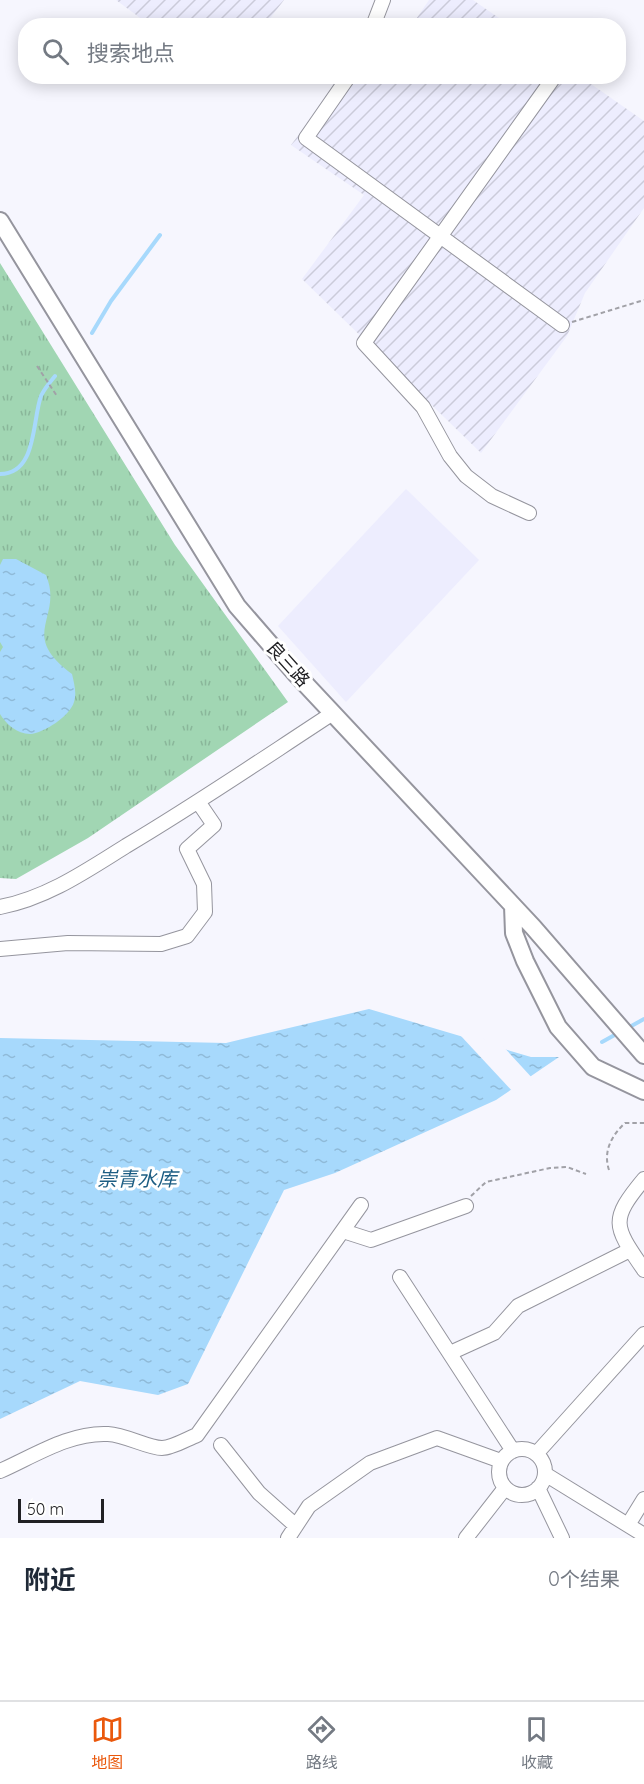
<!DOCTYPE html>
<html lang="zh">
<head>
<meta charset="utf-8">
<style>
  :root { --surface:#fff; --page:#f6f6f7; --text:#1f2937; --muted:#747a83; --line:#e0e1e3; --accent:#ea580c }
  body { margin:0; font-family:Quicksand,"Noto Sans SC",sans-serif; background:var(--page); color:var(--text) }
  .scale { position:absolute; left:18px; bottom:15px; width:86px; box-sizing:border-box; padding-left:6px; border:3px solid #212124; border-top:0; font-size:16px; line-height:21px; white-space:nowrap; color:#212124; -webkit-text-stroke:4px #fff; paint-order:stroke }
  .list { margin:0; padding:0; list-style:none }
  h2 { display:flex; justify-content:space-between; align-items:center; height:78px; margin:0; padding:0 24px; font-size:26px }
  h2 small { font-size:20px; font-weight:400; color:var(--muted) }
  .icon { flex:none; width:33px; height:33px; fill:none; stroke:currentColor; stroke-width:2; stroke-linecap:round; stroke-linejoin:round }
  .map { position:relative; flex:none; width:644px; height:1538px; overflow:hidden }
  .search { position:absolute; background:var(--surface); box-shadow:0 3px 15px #0003; left:18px; right:18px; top:18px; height:66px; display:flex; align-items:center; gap:15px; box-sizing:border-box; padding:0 21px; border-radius:24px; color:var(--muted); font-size:22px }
  .sheet { height:162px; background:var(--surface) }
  nav { display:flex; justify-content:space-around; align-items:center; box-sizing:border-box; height:84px; border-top:2px solid var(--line); background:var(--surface); font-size:16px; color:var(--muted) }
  nav a { display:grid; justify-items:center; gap:3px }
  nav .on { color:var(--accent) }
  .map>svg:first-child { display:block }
</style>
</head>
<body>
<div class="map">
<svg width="644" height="1538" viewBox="0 0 644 1538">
  <defs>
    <pattern id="industrial-furrows" width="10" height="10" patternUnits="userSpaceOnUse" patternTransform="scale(1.5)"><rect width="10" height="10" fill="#ededfe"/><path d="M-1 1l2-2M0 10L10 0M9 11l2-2" fill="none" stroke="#cbcbda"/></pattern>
    <pattern id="grass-tufts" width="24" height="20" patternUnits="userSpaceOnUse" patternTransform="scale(1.5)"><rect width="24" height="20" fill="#a1d6b3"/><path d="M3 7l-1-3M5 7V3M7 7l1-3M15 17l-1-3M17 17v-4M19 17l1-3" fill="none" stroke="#8ab79a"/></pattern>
    <pattern id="water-ripples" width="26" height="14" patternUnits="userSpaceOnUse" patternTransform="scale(1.5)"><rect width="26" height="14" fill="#a7d9fc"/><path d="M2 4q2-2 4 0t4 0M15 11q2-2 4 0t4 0" fill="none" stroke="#8fbad8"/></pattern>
  </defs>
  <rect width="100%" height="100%" fill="#f6f6fe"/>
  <path fill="#ededfe" d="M406,489L479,560L346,702L278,626Z"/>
  <path fill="url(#industrial-furrows)" d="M116,0H284L265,25L151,26Z
    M429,0H473L509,25H412Z
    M377,76L581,77L644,121V208L585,293L567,336L481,453L302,279L364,195L291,145L342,77H362L372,83Z"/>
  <path fill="url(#grass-tufts)" d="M0,263L175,545L288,702L88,838L16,879L0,878Z"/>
  <path fill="url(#water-ripples)" d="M3,559H16L46,575C64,618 17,634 72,674C74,683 77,693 74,702C70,716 44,733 30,734C17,734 6,724 0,714V652L3,647L0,642V565Z
    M369,1009L531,1057H559L496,1100L335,1173L284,1190L188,1384L158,1395L80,1381L0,1419V1038L226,1043Z"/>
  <path fill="#f6f6fe" d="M464,1033L501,1044L534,1080L514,1093L461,1036Z"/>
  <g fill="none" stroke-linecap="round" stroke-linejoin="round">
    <path stroke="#a7d9fc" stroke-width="4" d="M92,333L111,301L160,235
      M0,474C37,474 32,421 41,396C44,389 50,382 55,376
      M626,1029L644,1019
      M602,1042L620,1032"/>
    <g stroke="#95959e" stroke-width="16">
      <path id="minor" d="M373,26L383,0
        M349,76L306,138L562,325
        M529,513L492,496L466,476L450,456L423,407L364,343L552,80
        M0,907C47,898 86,871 126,846C197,804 264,758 333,713
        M0,949L68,943L161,944L187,936L205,912L204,884L187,849L214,825L199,803
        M644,1179C609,1221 614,1226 644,1270
        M343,1231L371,1240L466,1206
        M400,1277L513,1451
        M450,1353L494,1333L518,1306L630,1250
        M221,1445L259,1493L296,1526
        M499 1472a23 23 0 1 1 46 0a23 23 0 1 1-46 0Z
        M536,1454L644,1334
        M0,1471C34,1456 70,1432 108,1434C126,1435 148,1448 162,1448C172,1448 187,1439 197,1435L361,1205
        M545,1474L644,1535
        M538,1488L562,1538
        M628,1525L644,1499
        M288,1538L309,1506L370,1463L437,1438L501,1461
        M466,1538L505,1488"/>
    </g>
    <g stroke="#95959e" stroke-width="20">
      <path id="major" d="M0,221L237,606L296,674L533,927L644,1055
        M513,906L514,933L525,961L558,1027L593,1067L644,1091"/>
    </g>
    <path stroke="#a1a1a7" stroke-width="2" stroke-dasharray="4.5 3" stroke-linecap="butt" d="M572,322L644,300
      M37,366L57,396
      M609,1170C603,1152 611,1136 625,1123H644
      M471,1196L486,1182L550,1168L567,1167L586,1174"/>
    <use href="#minor" stroke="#fff" stroke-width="14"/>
    <use href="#major" stroke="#fff" stroke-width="16"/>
  </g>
  <g text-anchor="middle" stroke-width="6" stroke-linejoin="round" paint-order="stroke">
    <g font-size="18" fill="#212124" stroke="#fff">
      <text transform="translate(288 664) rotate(48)" y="6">良三路</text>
    </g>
    <g font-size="20" font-style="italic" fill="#1c5d83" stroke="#fff">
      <text x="137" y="1186">崇青水库</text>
    </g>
  </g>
</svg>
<div class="scale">50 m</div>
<div class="search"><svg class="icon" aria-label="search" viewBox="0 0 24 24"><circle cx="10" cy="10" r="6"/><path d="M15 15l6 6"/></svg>搜索地点</div>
</div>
<section class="sheet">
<h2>附近<small>0个结果</small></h2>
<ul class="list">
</ul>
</section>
<nav>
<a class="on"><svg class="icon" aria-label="map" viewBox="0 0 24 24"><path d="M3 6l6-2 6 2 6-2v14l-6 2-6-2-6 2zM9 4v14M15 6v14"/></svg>地图</a>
<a><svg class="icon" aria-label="directions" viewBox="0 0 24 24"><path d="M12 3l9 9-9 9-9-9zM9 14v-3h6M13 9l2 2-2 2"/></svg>路线</a>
<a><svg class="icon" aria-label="saved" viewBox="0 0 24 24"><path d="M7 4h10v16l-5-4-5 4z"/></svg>收藏</a>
</nav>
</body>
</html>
